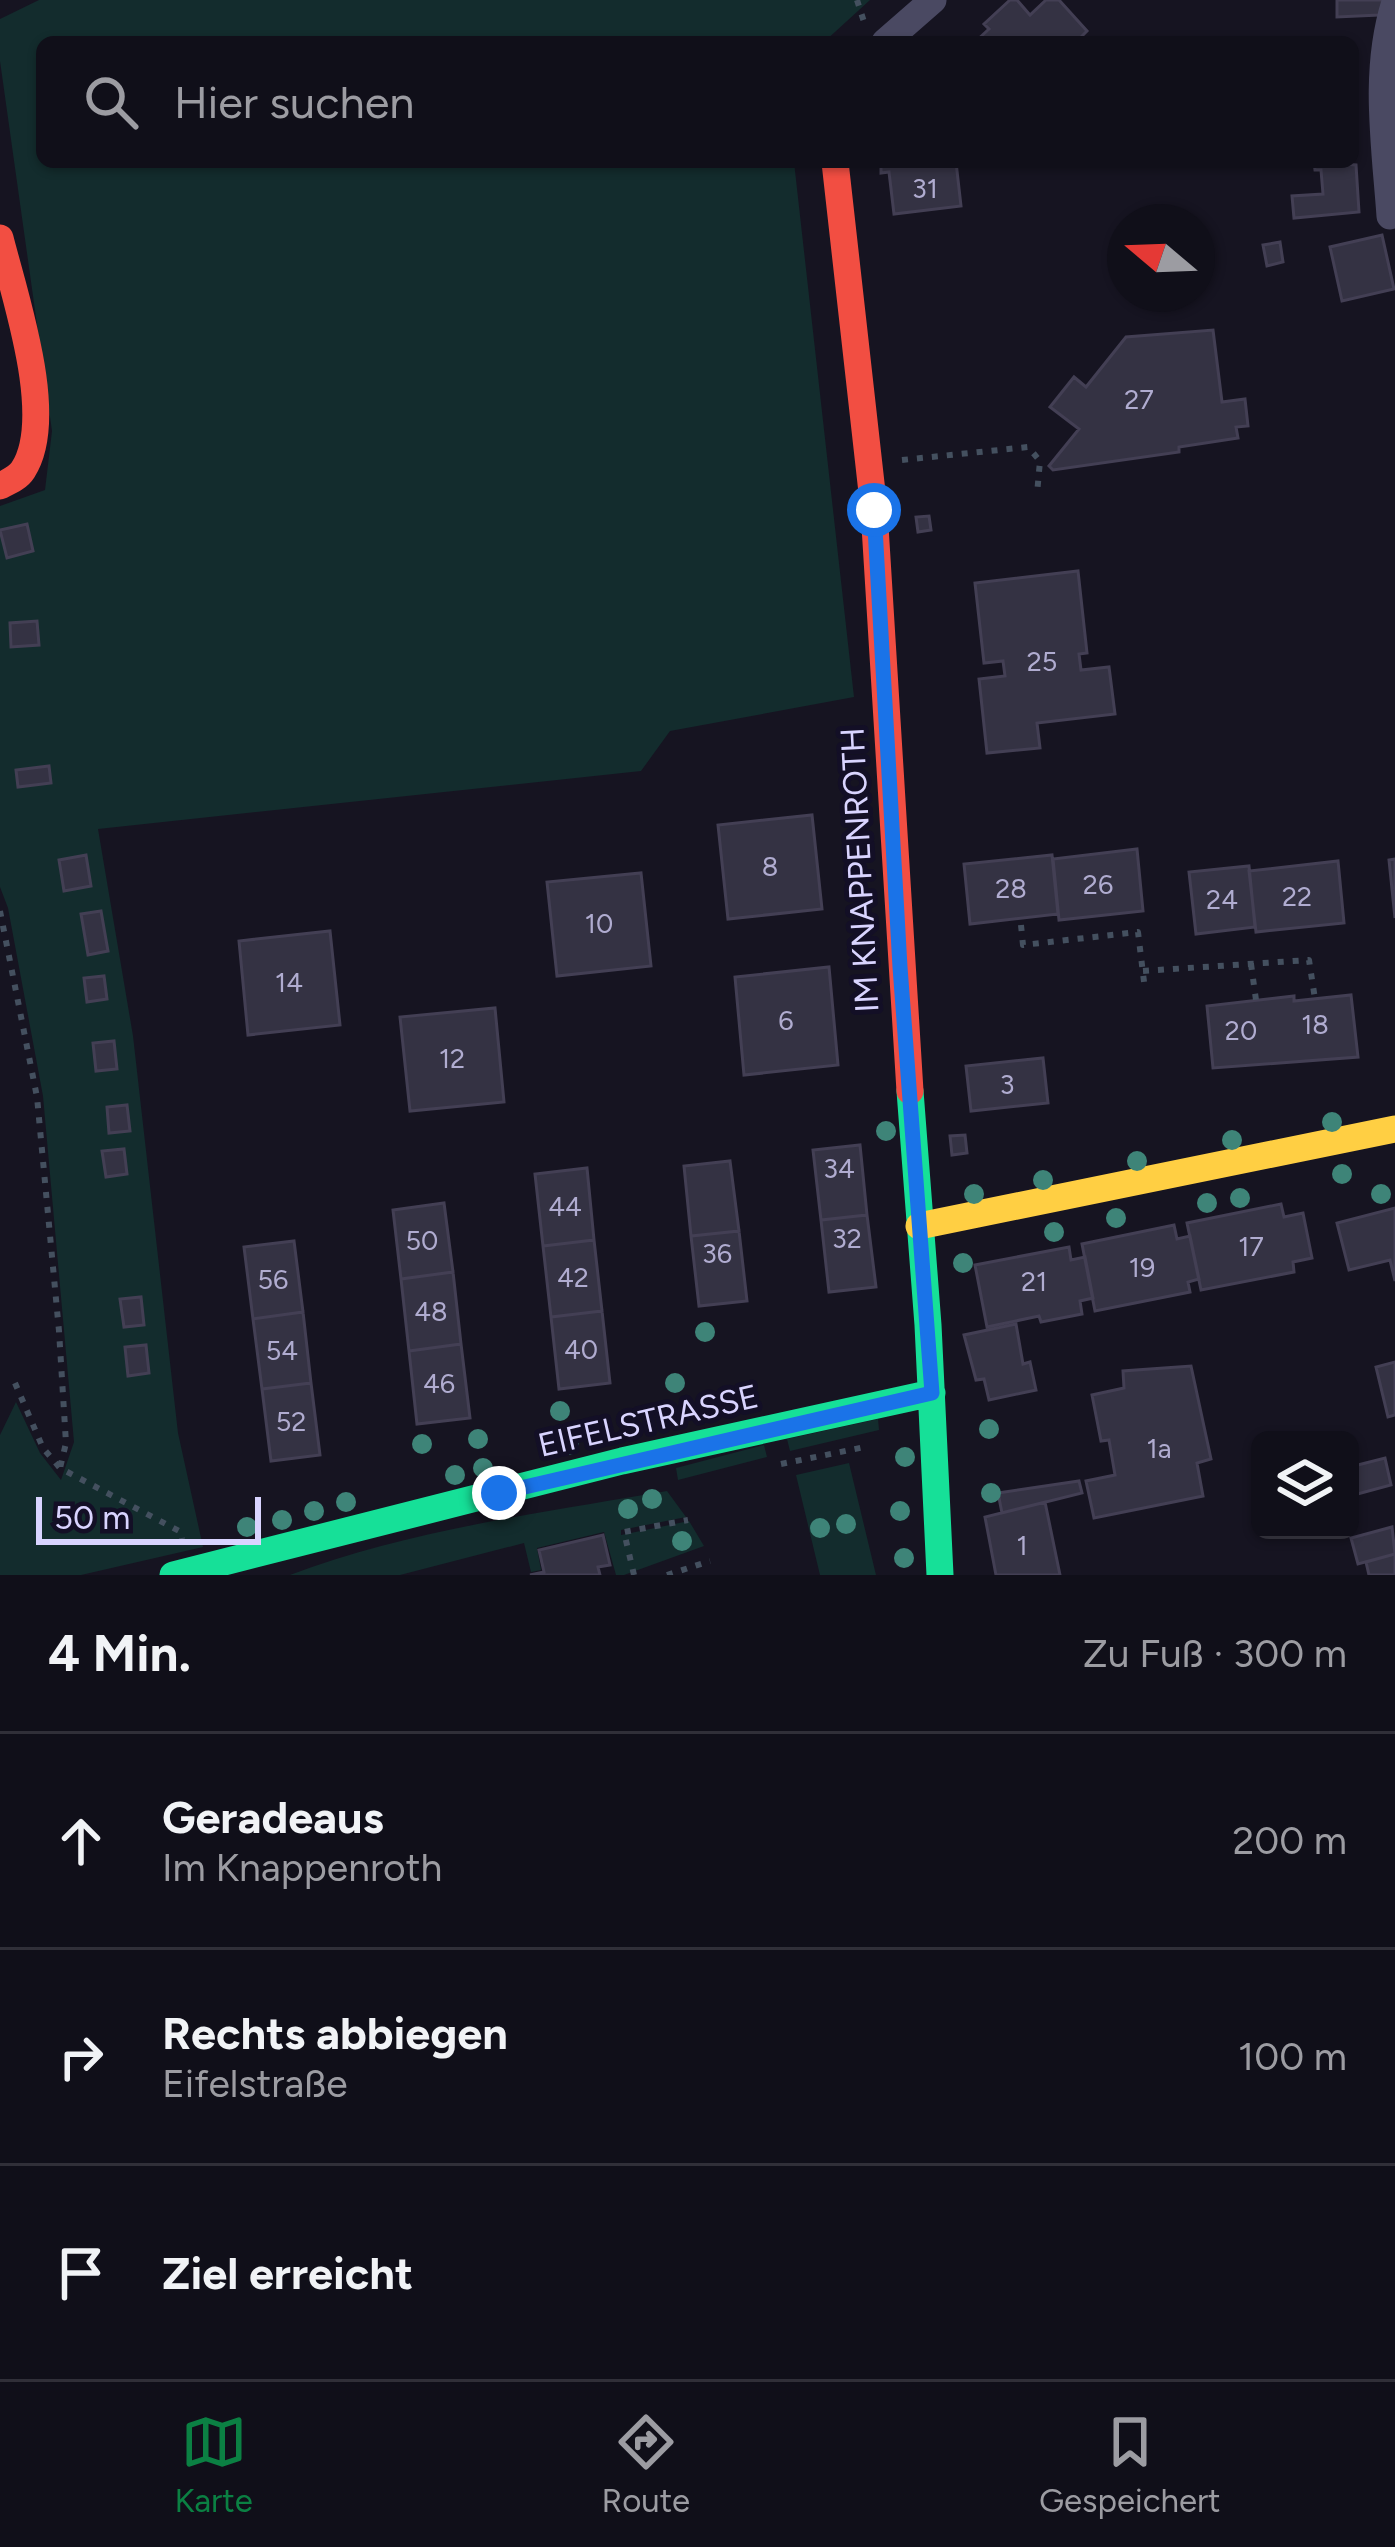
<!DOCTYPE html>
<html lang="de">
<head>
<meta charset="utf-8">
<style>
  :root { --surface:#100f19; --page:#191822; --text:#f1f3f6; --muted:#9c9ca2; --line:#302f38; --accent:#0b8043 }
  body { margin:0; font-family:Figtree,sans-serif; background:var(--page); color:var(--text) }
  .controls { position:absolute; right:36px; bottom:36px; display:grid; overflow:hidden; border-radius:18px; box-shadow:0 3px 9px #0004 }
  .controls button { width:108px; height:108px; display:grid; place-items:center; padding:0; border:0; border-bottom:3px solid var(--line); background:var(--surface); color:var(--text); font:60px sans-serif }
  .compass { position:absolute; left:1107px; top:204px; width:108px; height:108px; border-radius:50%; background:var(--surface); box-shadow:0 3px 9px #0004; rotate:289deg }
  .scale { position:absolute; left:36px; bottom:30px; width:225px; box-sizing:border-box; padding-left:12px; border:6px solid #d9d4ff; border-top:0; font-size:33px; line-height:42px; white-space:nowrap; color:#d9d4ff; -webkit-text-stroke:9px #130f26; paint-order:stroke }
  .stop { position:absolute; width:36px; height:36px; margin:-27px; border:9px solid #1a73e8; border-radius:50%; background:#fff }
  .stop.end { background:#1a73e8; border-color:#fff; box-shadow:0 3px 12px #0008 }
  .list { margin:0; padding:0; list-style:none }
  h2 { display:flex; justify-content:space-between; align-items:center; height:156px; margin:0; padding:0 48px; font-size:51px }
  h2 small { font-size:39px; font-weight:400; color:var(--muted) }
  .list li { display:grid; grid-template-columns:78px 1fr auto; gap:36px; align-items:center; box-sizing:border-box; height:216px; padding:0 48px; border-top:3px solid var(--line) }
  .list b { display:block; font-size:45px; white-space:nowrap }
  .list p { margin:0; font-size:39px; white-space:nowrap; color:var(--muted) }
  .list em { font-size:39px; font-style:normal; color:var(--muted) }
  .icon { flex:none; width:66px; height:66px; fill:none; stroke:currentColor; stroke-width:2; stroke-linecap:round; stroke-linejoin:round }
  .map { position:relative; flex:none; width:1395px; height:1575px; overflow:hidden }
  .search { position:absolute; background:var(--surface); box-shadow:0 3px 9px #0004; left:36px; right:36px; top:36px; height:132px; display:flex; align-items:center; gap:30px; box-sizing:border-box; padding:0 42px; border-radius:18px; color:var(--muted); font-size:45px }
  .sheet { height:804px; background:var(--surface) }
  nav { display:flex; justify-content:space-around; align-items:center; box-sizing:border-box; height:168px; border-top:3px solid var(--line); background:var(--surface); font-size:33px; color:var(--muted) }
  nav a { display:grid; justify-items:center; gap:6px }
  nav .on { color:var(--accent) }
  .map>svg:first-child { display:block }
</style>
</head>
<body>
<div class="map">
<svg width="1395" height="1575" viewBox="0 0 1395 1575">
  <rect width="100%" height="100%" fill="#161421"/>
  <path fill="#132c2d" d="M39,0H870L824,42H42V162H794L854,697L670,731L641,771L98,829L133,1036L178,1433L203,1547L81,1575H0V1435L16,1402L40,1453L61,1480L74,1442L43,1096L8,908L0,887V506L45,490L52,431L0,61V19Z
    M878,1419L879,1430L790,1451L787,1439Z
    M764,1445L767,1457L678,1480L676,1468Z
    M849,1463L876,1575H820L796,1475Z
    M667,1491L686,1517L621,1530V1535L689,1521L704,1546L624,1575H616L604,1532L537,1548L541,1570L531,1572L524,1543L400,1575H290C405,1531 545,1512 667,1491Z"/>
  <path fill="#343243" stroke="#433f54" stroke-width="3" d="M1017,0L1030,15L1046,0H1059L1087,31L1076,42H975L989,29L984,24L1010,0Z
    M1337,0H1384L1379,15L1337,17Z
    M881,162H956L961,206L894,214L889,172L881,173Z
    M1314,162L1356,165L1359,212L1294,218L1292,196L1323,194L1321,170H1315Z
    M1382,235L1394,289L1342,301L1330,247Z
    M1280,242L1283,262L1267,266L1263,245Z
    M1213,330L1222,402L1245,399L1248,426L1236,427L1238,438L1179,447V452L1053,470L1049,466L1079,429L1050,407L1074,377L1086,387L1126,337Z
    M929,516L931,530L918,532L916,517Z
    M27,524L33,551L7,558L0,530Z
    M1078,571L1087,653L1079,654L1081,670L1109,667L1115,714L1037,723L1040,748L987,753L979,679L1005,676L1003,661L984,663L975,583Z
    M37,621L39,645L11,647L10,623Z
    M49,766L51,783L18,787L16,770Z
    M812,815L822,909L728,919L718,825Z
    M1137,849L1143,911L1059,920L1053,859Z
    M86,855L91,886L64,891L59,860Z
    M1052,855L1058,914L970,924L964,864Z
    M1395,859V918L1389,860Z
    M1338,861L1344,923L1256,932L1249,871Z
    M1249,866L1255,927L1196,934L1189,872Z
    M641,873L651,966L557,976L547,882Z
    M101,911L108,951L88,955L81,914Z
    M330,931L340,1025L248,1035L239,941Z
    M829,967L838,1065L744,1075L735,977Z
    M104,976L107,999L87,1002L84,978Z
    M1351,995L1358,1057L1213,1068L1207,1006L1294,996V1001Z
    M495,1008L504,1102L410,1111L400,1017Z
    M114,1041L117,1069L96,1071L93,1043Z
    M1043,1058L1048,1103L971,1111L966,1066Z
    M127,1105L130,1131L109,1133L107,1107Z
    M965,1135L967,1153L952,1155L950,1136Z
    M860,1145L867,1215L821,1220L813,1150Z
    M124,1149L127,1174L106,1177L102,1151Z
    M730,1161L739,1231L691,1236L684,1166Z
    M587,1168L594,1240L543,1246L535,1174Z
    M444,1203L453,1272L401,1279L393,1210Z
    M1281,1204L1284,1217L1303,1213L1312,1258L1293,1262L1294,1272L1201,1290L1187,1223Z
    M1395,1208V1281L1390,1260L1349,1270L1337,1223Z
    M867,1215L876,1287L829,1292L821,1220Z
    M1174,1225L1177,1239L1190,1236L1199,1279L1188,1282L1190,1292L1095,1311L1082,1244Z
    M739,1231L747,1301L699,1306L691,1236Z
    M594,1240L602,1311L551,1317L543,1246Z
    M294,1241L303,1312L253,1319L244,1247Z
    M1069,1247L1071,1260L1085,1257L1093,1298L1080,1301L1082,1314L1041,1322L1039,1316L987,1327L975,1265Z
    M453,1272L461,1344L409,1351L401,1279Z
    M141,1297L144,1325L124,1327L120,1299Z
    M602,1311L610,1383L559,1389L551,1317Z
    M303,1312L311,1383L262,1389L253,1319Z
    M1016,1324L1023,1364L1030,1362L1036,1390L989,1400L984,1379L976,1380L964,1335Z
    M461,1344L470,1418L417,1424L409,1351Z
    M146,1345L149,1373L128,1376L125,1347Z
    M1395,1362V1415L1388,1417L1376,1367Z
    M1191,1366L1211,1459L1197,1463L1203,1496L1094,1518L1086,1481L1115,1475L1109,1440L1101,1441L1092,1395L1124,1388L1123,1371Z
    M311,1383L320,1455L271,1461L262,1389Z
    M1385,1458L1391,1485L1350,1496V1467Z
    M1079,1481L1082,1493L1002,1513L998,1493Z
    M1045,1502L1060,1575H996L985,1517Z
    M1392,1527L1395,1554L1358,1564L1351,1538Z
    M603,1535L610,1565L598,1567L600,1575H530L544,1572L539,1550Z
    M1395,1554V1575H1369L1366,1562Z"/>
  <g fill="none" stroke-linecap="round" stroke-linejoin="round">
    <path stroke="#44505f" stroke-width="6" stroke-dasharray="6 9" stroke-linecap="butt" d="M857,0L865,25
      M902,460L1028,447L1040,461L1037,494
      M0,911L37,1097L59,1331L66,1443L60,1468
      M1021,925L1023,945L1138,932L1145,990
      M1251,964L1256,1000
      M1143,971L1309,960L1315,999
      M15,1383L43,1448L60,1468L181,1532L182,1539
      M781,1464L865,1447
      M634,1575L624,1532L688,1520
      M667,1575L710,1561"/>
    <path stroke="#4a4962" stroke-width="27" d="M885,42L933,0
      M1390,216C1385,145 1373,71 1395,2"/>
    <path stroke="#16e098" stroke-width="27" d="M910,1091L928,1325L940,1575
      M173,1575L622,1461L932,1393"/>
    <path stroke="#ffcf43" stroke-width="27" d="M919,1226L1395,1129"/>
    <path stroke="#f24e42" stroke-width="27" d="M835,162L874,510L910,1091
      M0,238C14,294 57,418 23,470C18,478 8,482 0,486"/>
  </g>
  <g fill="#3e8478">
    <circle cx="1332" cy="1122" r="10"/>
    <circle cx="886" cy="1131" r="10"/>
    <circle cx="1232" cy="1140" r="10"/>
    <circle cx="1137" cy="1161" r="10"/>
    <circle cx="1342" cy="1174" r="10"/>
    <circle cx="1043" cy="1180" r="10"/>
    <circle cx="974" cy="1194" r="10"/>
    <circle cx="1381" cy="1194" r="10"/>
    <circle cx="1240" cy="1198" r="10"/>
    <circle cx="1207" cy="1203" r="10"/>
    <circle cx="1116" cy="1218" r="10"/>
    <circle cx="1054" cy="1232" r="10"/>
    <circle cx="963" cy="1263" r="10"/>
    <circle cx="705" cy="1332" r="10"/>
    <circle cx="675" cy="1383" r="10"/>
    <circle cx="560" cy="1411" r="10"/>
    <circle cx="989" cy="1429" r="10"/>
    <circle cx="603" cy="1436" r="10"/>
    <circle cx="478" cy="1439" r="10"/>
    <circle cx="422" cy="1444" r="10"/>
    <circle cx="569" cy="1445" r="10"/>
    <circle cx="905" cy="1457" r="10"/>
    <circle cx="483" cy="1468" r="10"/>
    <circle cx="455" cy="1475" r="10"/>
    <circle cx="991" cy="1493" r="10"/>
    <circle cx="652" cy="1499" r="10"/>
    <circle cx="346" cy="1502" r="10"/>
    <circle cx="628" cy="1509" r="10"/>
    <circle cx="314" cy="1511" r="10"/>
    <circle cx="900" cy="1511" r="10"/>
    <circle cx="282" cy="1520" r="10"/>
    <circle cx="846" cy="1524" r="10"/>
    <circle cx="247" cy="1527" r="10"/>
    <circle cx="820" cy="1528" r="10"/>
    <circle cx="682" cy="1541" r="10"/>
    <circle cx="904" cy="1558" r="10"/>
  </g>
  <g fill="none" stroke-linecap="round" stroke-linejoin="round">
    <path stroke="#1a73e8" stroke-width="15" d="M499,1493L932,1393L900,967L874,510"/>
  </g>
  <g text-anchor="middle" stroke-width="10" stroke-linejoin="round" paint-order="stroke">
    <g font-size="27" fill="#b0acd0">
      <text x="925" y="198">31</text>
      <text x="1139" y="409">27</text>
      <text x="1042" y="671">25</text>
      <text x="770" y="876">8</text>
      <text x="1098" y="894">26</text>
      <text x="1011" y="898">28</text>
      <text x="1297" y="906">22</text>
      <text x="1222" y="909">24</text>
      <text x="599" y="933">10</text>
      <text x="289" y="992">14</text>
      <text x="786" y="1030">6</text>
      <text x="1315" y="1034">18</text>
      <text x="1241" y="1040">20</text>
      <text x="452" y="1068">12</text>
      <text x="1007" y="1094">3</text>
      <text x="839" y="1178">34</text>
      <text x="565" y="1216">44</text>
      <text x="847" y="1248">32</text>
      <text x="422" y="1250">50</text>
      <text x="1251" y="1256">17</text>
      <text x="717" y="1263">36</text>
      <text x="1142" y="1277">19</text>
      <text x="573" y="1287">42</text>
      <text x="273" y="1289">56</text>
      <text x="1034" y="1291">21</text>
      <text x="431" y="1321">48</text>
      <text x="581" y="1359">40</text>
      <text x="282" y="1360">54</text>
      <text x="439" y="1393">46</text>
      <text x="291" y="1431">52</text>
      <text x="1159" y="1458">1a</text>
      <text x="1022" y="1555">1</text>
    </g>
    <g font-size="33" fill="#d9d4ff" stroke="#130f26">
      <text transform="translate(859 870) rotate(-93)" y="12">IM KNAPPENROTH</text>
      <text transform="translate(648 1420) rotate(-13)" y="12">EIFELSTRASSE</text>
    </g>
  </g>
</svg>
<div class="controls">
<button><svg class="icon" aria-label="layers" viewBox="0 0 24 24"><path d="M12 4l9 5-9 5-9-5zM3 14l9 5 9-5"/></svg></button>
</div>
<svg class="compass" viewBox="-18 -18 36 36"><path d="M0-13l5 13h-10z" fill="#e53935"/><path d="M0 13l5-13h-10z" fill="#9c9ca2"/></svg>
<div class="scale">50 m</div>
<div class="stop" style="left:874px;top:510px"></div>
<div class="stop end" style="left:499px;top:1493px"></div>
<div class="search"><svg class="icon" aria-label="search" viewBox="0 0 24 24"><circle cx="10" cy="10" r="6"/><path d="M15 15l6 6"/></svg>Hier suchen</div>
</div>
<section class="sheet">
<h2>4 Min.<small>Zu Fuß · 300 m</small></h2>
<ul class="list">
<li><svg class="icon" aria-label="ahead" viewBox="0 0 24 24"><path d="M12 20V5M6 11l6-6 6 6"/></svg><div><b>Geradeaus</b><p>Im Knappenroth</p></div><em>200 m</em></li>
<li><svg class="icon" aria-label="right" viewBox="0 0 24 24"><path d="M7 20v-9h11M14 6l5 5-5 5"/></svg><div><b>Rechts abbiegen</b><p>Eifelstraße</p></div><em>100 m</em></li>
<li><svg class="icon" aria-label="arrive" viewBox="0 0 24 24"><path d="M6 21V4h12l-3 4 3 4H6"/></svg><div><b>Ziel erreicht</b></div></li>
</ul>
</section>
<nav>
<a class="on"><svg class="icon" aria-label="map" viewBox="0 0 24 24"><path d="M3 6l6-2 6 2 6-2v14l-6 2-6-2-6 2zM9 4v14M15 6v14"/></svg>Karte</a>
<a><svg class="icon" aria-label="directions" viewBox="0 0 24 24"><path d="M12 3l9 9-9 9-9-9zM9 14v-3h6M13 9l2 2-2 2"/></svg>Route</a>
<a><svg class="icon" aria-label="saved" viewBox="0 0 24 24"><path d="M7 4h10v16l-5-4-5 4z"/></svg>Gespeichert</a>
</nav>
</body>
</html>
